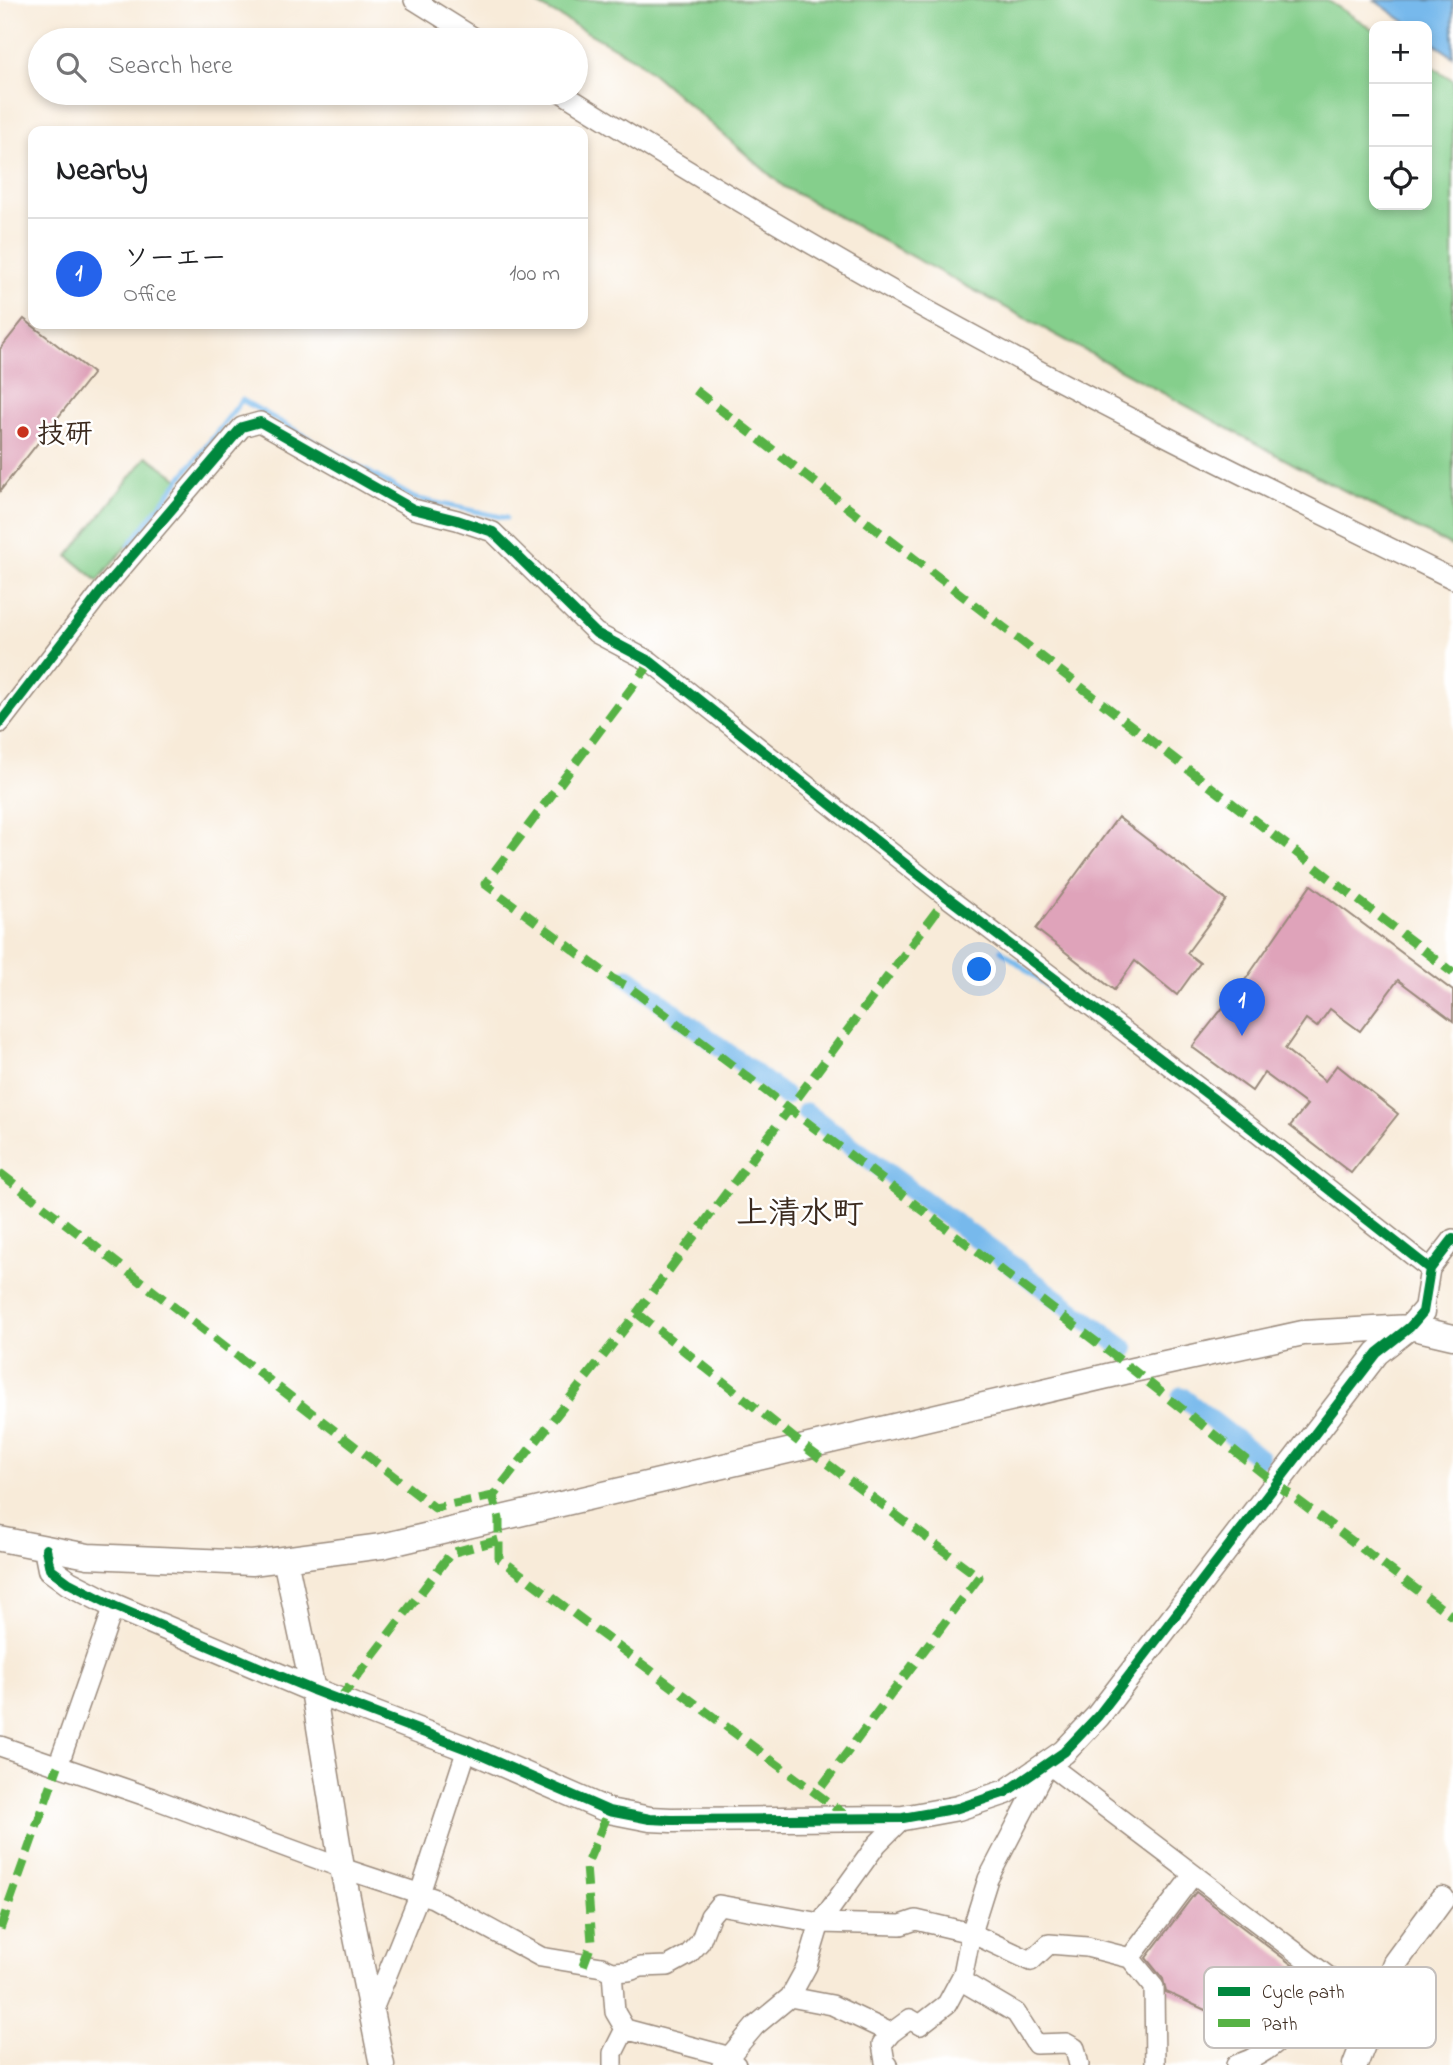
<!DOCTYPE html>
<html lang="en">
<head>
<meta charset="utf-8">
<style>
  :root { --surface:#fff; --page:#f2f2f2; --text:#202124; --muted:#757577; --line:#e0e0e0; --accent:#2563eb }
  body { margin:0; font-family:"Indie Flower","Klee One",sans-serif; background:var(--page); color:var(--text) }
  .controls { position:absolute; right:21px; top:21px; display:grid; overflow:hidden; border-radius:14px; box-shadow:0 4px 10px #0003 }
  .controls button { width:63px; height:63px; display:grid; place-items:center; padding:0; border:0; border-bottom:2px solid var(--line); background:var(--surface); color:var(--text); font:35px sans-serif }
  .you { position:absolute; left:980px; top:970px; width:24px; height:24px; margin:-18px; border:5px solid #fff; border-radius:50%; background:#1a73e8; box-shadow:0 0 0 10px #1a73e833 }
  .badge { display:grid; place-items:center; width:46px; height:46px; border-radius:50%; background:var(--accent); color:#fff; font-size:23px; font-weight:700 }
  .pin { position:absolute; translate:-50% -58px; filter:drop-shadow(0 2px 4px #0008) }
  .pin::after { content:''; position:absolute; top:37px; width:24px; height:21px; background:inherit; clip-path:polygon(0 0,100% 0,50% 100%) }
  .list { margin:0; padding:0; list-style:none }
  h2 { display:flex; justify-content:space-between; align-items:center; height:91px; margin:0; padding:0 28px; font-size:30px }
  h2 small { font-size:23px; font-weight:400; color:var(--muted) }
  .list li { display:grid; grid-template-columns:46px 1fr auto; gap:21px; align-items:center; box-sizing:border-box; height:112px; padding:0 28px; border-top:2px solid var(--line) }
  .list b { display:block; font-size:26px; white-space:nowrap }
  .list p { margin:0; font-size:23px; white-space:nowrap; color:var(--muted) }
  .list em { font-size:23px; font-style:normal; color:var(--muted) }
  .icon { flex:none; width:38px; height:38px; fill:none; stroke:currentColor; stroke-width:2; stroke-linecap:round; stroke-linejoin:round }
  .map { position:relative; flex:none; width:1453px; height:2065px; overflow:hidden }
  .search { position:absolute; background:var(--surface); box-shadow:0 4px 10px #0003; left:28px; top:28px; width:560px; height:77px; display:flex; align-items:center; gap:18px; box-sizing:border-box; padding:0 24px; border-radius:38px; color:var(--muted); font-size:26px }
  .panel { position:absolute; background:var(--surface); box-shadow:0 4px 10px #0003; left:28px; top:126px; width:560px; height:203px; border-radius:14px }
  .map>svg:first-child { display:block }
</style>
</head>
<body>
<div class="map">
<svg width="1453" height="2065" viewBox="0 0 1453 2065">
  <rect width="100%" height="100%" fill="#fff"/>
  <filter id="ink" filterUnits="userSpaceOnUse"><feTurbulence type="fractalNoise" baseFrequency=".0143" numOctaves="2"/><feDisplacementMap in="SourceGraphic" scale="14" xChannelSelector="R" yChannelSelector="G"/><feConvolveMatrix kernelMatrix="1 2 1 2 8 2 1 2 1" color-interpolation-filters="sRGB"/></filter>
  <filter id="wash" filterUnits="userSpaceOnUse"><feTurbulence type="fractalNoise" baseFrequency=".00686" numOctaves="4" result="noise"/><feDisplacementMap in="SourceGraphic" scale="28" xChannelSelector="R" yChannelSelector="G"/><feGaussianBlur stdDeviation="1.57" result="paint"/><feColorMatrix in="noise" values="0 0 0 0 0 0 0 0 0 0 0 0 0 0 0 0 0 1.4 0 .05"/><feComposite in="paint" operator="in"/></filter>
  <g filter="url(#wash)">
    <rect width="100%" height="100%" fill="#f8ebd9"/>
    <path fill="#85cf8c" stroke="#607c55" stroke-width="2" d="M530,0H1327L1374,30V205H1427V64L1453,80V547L1299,467L784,187L637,60Z
      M147,456L180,480L98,581L68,556Z"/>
    <path fill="#77b9ec" stroke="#597285" stroke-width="2" d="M1374,0H1453V57L1427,38V26H1411Z"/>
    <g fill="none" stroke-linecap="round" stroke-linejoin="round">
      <path stroke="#77b9ec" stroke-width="5" d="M129,545L242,400L414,498L506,518
        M1001,950L1076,1009"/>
      <path stroke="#77b9ec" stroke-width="19" d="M628,977L785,1096
        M806,1112L1125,1349
        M1181,1396L1260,1458"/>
    </g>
    <g id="blocks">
      <path fill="#dfa3ba" d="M24,319L93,373L0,491V349Z
        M1118,817L1226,900L1187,953L1200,963L1177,995L1135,961L1114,990L1036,929Z
        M1311,885L1453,991V1021L1398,980L1360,1031L1330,1009L1317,1027L1306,1019L1285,1049L1325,1081L1337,1065L1398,1114L1351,1173L1290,1126L1307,1105L1264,1073L1252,1091L1192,1047L1248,976Z
        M1196,1892L1312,1980L1290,2011L1264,2037L1166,1992L1163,1979L1146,1958Z"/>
    </g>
  </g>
  <g filter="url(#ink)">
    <use href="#blocks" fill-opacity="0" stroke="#9a8a7c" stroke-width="2"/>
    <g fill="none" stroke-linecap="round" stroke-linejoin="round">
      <g stroke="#9a8a7c" stroke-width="22">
        <path id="minor" d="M414,0L478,40
          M562,93C674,163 787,231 902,296C1082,397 1268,488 1453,579
          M0,723L101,592L242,427L260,422L413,509L457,520L493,532L596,633L651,662L947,897L1223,1106L1430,1269
          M1423,1312L1430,1269L1453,1239
          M0,1746L152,1798L342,1868L433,1898L541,1957L602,1967L612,1972L615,2012L625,2029L723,2055L736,2065
          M58,1766L114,1606
          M1130,1958L1154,1987L1155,2065
          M612,1972L629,1971L641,1967L668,1966L688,1955L700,1942L710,1916L719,1905L820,1923L901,1925L916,1920L971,1933L1031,1961L1049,1944L1087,1947L1130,1958L1193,1875
          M960,1980L1016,2013L1036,2044L1066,2043L1075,2048L1079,2065
          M790,1997L832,2005L891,2033L910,2019L920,2025L947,2004L963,1974L971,1933L988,1879L1048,1764L1375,2012
          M372,2012L420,1893L467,1749
          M613,2065V2053L625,2029
          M722,2065L755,2026L790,1997L807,1966L820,1923L877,1844L903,1818
          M888,2065L885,2062L882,2044L891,2033
          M1236,2065C1283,2049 1301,2018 1328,1978"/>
      </g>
      <g stroke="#9a8a7c" stroke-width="27">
        <path id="tertiary" d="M0,1539L88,1556L252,1563L382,1546L1133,1370L1303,1333L1410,1327L1453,1337
          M46,1549L50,1569L69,1583L114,1606L313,1690L467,1749L609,1811L650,1819L671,1820L903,1818L958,1808L1006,1792L1064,1752L1098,1716L1377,1353L1410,1327L1423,1312
          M285,1559L313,1690L342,1868L382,2065
          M1355,2065L1395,1963L1442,1899"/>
      </g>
      <use href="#minor" stroke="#fff" stroke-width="19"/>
      <use href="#tertiary" stroke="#fff" stroke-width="24"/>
      <path stroke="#57b245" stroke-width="9" stroke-dasharray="18 9" stroke-linecap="butt" d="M695,390L1453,973
        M651,662L485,884L613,979L629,987L1133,1370L1275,1483L1453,1617
        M0,1173L435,1508L493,1496
        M637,1313L805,1447L979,1577L816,1794
        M339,1700L451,1553L499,1540
        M848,1817L499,1558V1519L493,1496L637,1313L947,897
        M0,1929L58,1766
        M583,1966L592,1942L586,1866L609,1811"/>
      <g stroke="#fff" stroke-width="15">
        <path id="cycleway" d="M0,723L101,592L242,427L260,422L413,509L457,520L493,532L596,633L651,662L947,897L1223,1106L1430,1269
          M46,1549L50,1569L69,1583L114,1606L313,1690L467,1749L609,1811L650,1819L671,1820L903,1818L958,1808L1006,1792L1064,1752L1098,1716L1377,1353L1410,1327L1423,1312L1430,1269L1453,1239"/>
      </g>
      <use href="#cycleway" stroke="#00873e" stroke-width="10"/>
    </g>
  </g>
  <circle fill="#c8321e" stroke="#fff" stroke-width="2.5" cx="23" cy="432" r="7"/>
  <g text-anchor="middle" stroke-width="5" stroke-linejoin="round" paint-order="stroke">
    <g font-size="28" font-weight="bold" fill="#3b2a1e" stroke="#fff" text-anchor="start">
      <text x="37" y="442">技研</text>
    </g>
    <g font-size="32" font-weight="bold" fill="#3b2a1e" stroke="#fff">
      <text x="800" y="1223">上清水町</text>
    </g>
  </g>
  <rect x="1204" y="1967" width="232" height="81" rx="10" fill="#fff" stroke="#c4bfbc" stroke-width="2"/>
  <rect x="1218" y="1987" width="32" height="9" fill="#00873e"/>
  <rect x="1218" y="2019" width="32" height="8" fill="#57b245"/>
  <g font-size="19" fill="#3b2a1e">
    <text x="1262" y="1998">Cycle path</text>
    <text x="1262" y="2030">Path</text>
  </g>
</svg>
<div class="controls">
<button>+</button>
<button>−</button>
<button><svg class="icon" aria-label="locate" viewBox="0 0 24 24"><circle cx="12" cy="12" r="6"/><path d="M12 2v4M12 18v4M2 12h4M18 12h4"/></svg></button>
</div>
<div class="you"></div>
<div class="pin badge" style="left:1242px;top:1036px">1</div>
<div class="search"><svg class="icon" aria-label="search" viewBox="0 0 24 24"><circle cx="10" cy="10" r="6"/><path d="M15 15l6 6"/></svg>Search here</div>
<section class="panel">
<h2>Nearby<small></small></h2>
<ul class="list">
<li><span class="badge">1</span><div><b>ソーエー</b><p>Office</p></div><em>100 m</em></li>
</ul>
</section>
</div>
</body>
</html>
